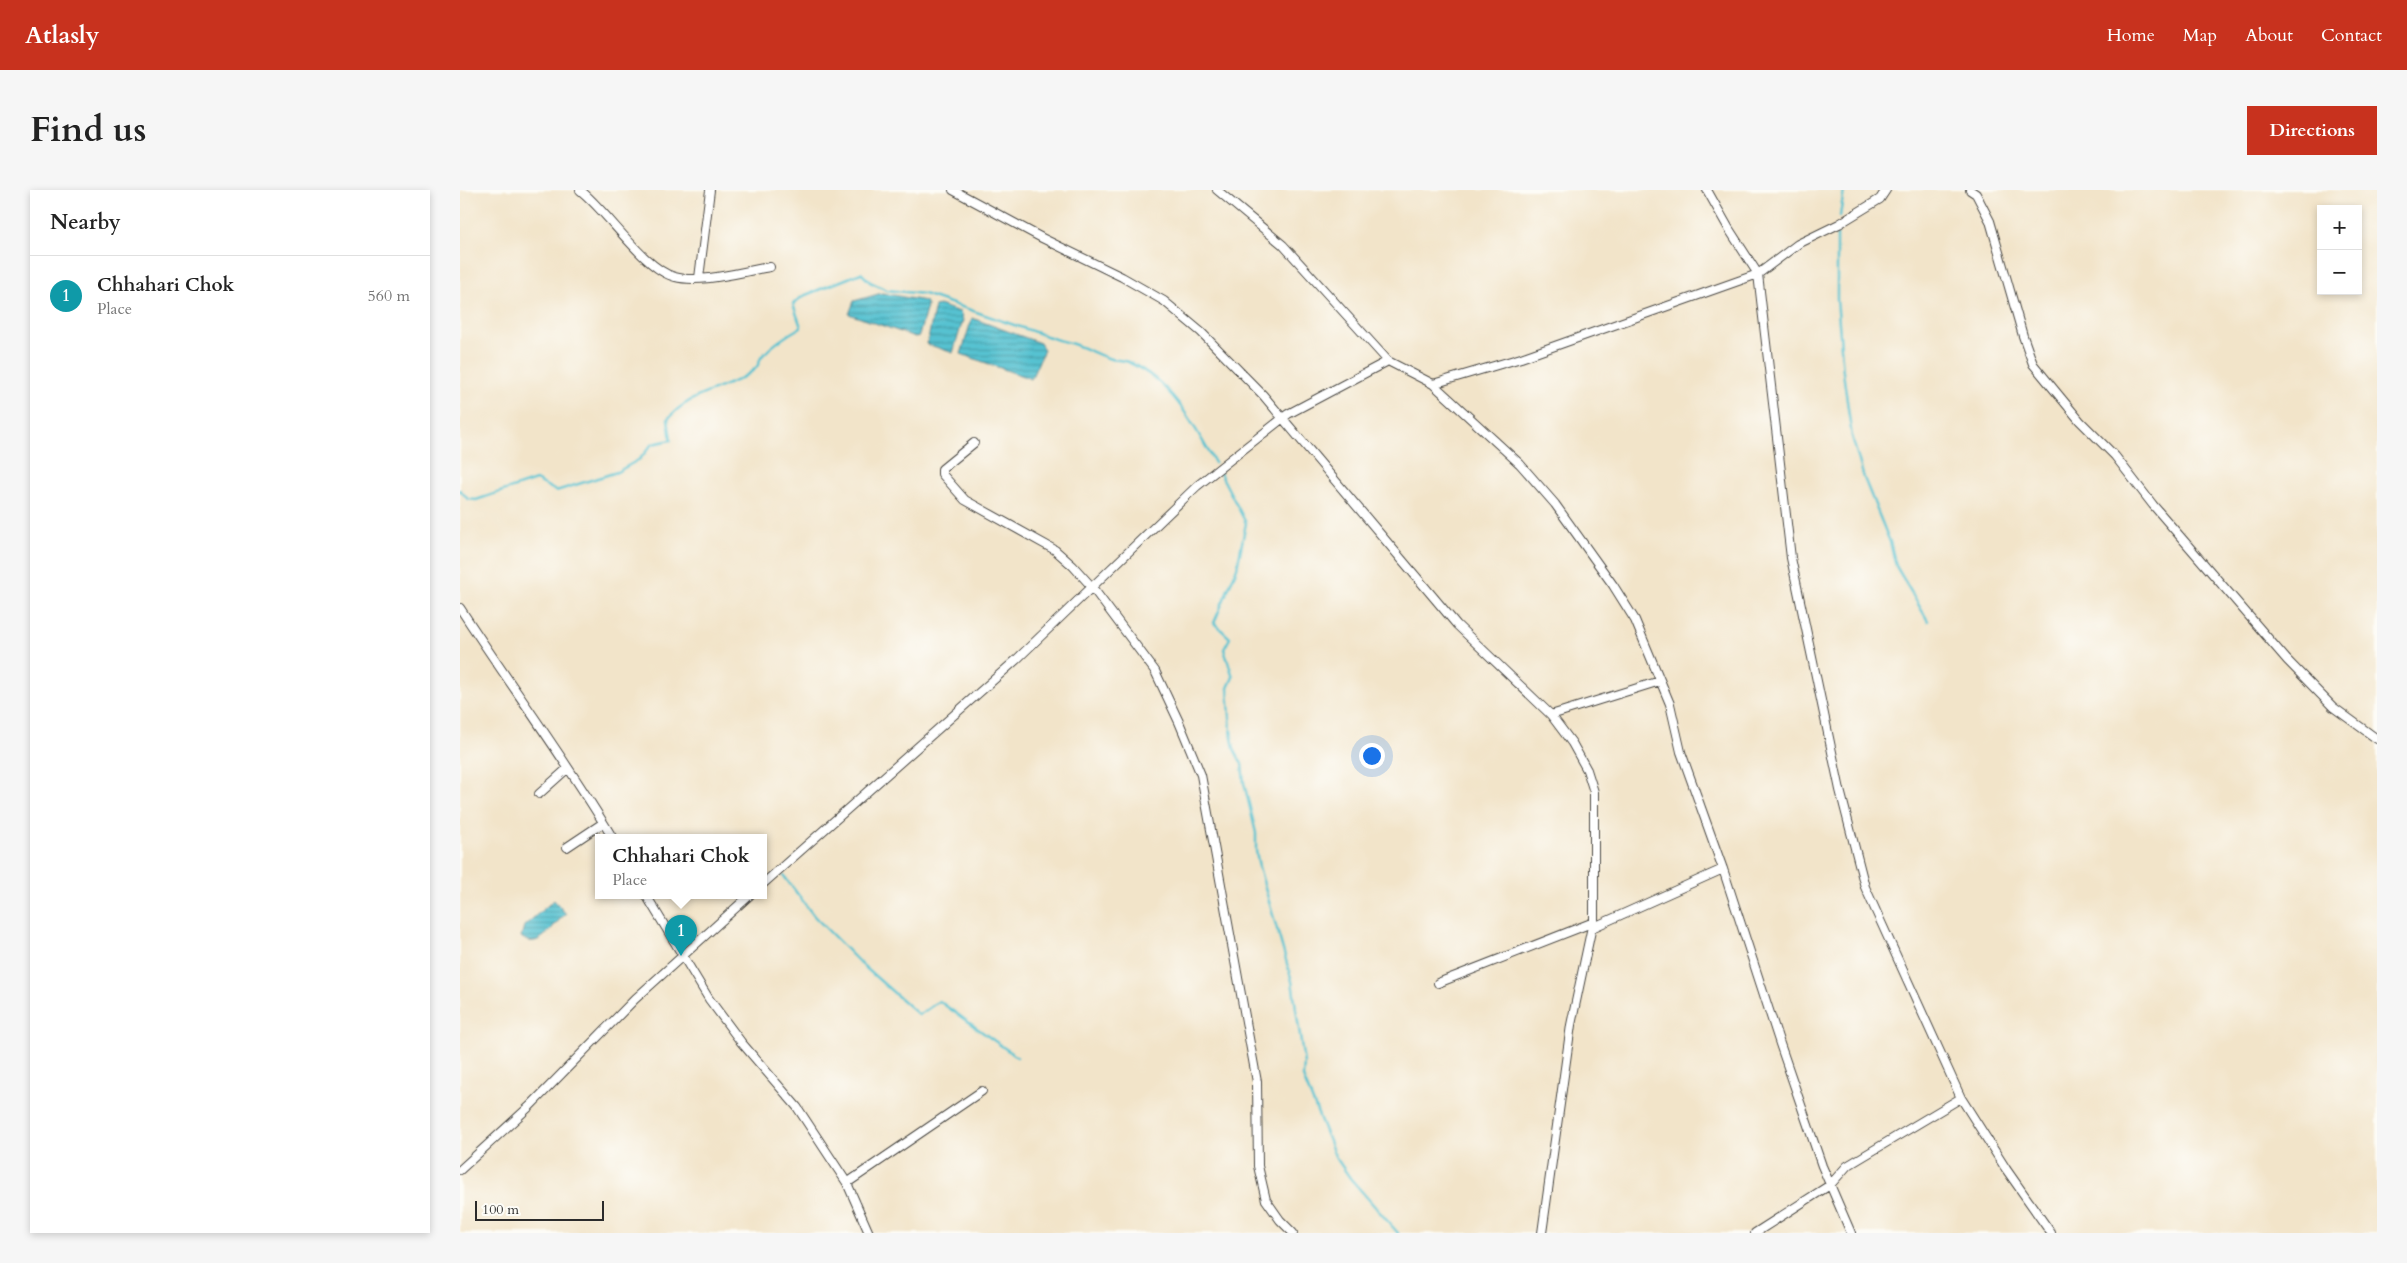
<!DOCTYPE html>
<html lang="en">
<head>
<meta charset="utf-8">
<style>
  :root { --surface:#fff; --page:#f6f6f6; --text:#222; --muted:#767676; --line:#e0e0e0; --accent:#c8321e }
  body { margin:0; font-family:Cardo,serif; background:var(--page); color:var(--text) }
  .controls { position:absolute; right:15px; top:15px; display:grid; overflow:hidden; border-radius:0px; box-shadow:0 2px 8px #0003 }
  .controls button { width:45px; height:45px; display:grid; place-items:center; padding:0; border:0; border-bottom:1px solid var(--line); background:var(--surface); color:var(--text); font:25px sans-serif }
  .scale { position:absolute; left:15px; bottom:12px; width:129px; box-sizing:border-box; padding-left:5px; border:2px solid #2b2b2b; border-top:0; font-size:14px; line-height:18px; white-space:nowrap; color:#2b2b2b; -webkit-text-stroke:4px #fdfcf7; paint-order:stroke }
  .you { position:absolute; left:911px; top:565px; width:18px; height:18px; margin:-12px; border:4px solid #fff; border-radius:50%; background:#1a73e8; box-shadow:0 0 0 8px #1a73e833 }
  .badge { display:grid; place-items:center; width:32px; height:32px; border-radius:50%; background:var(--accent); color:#fff; font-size:16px; font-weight:700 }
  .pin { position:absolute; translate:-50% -41px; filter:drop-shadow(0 1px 2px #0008) }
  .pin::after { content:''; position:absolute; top:26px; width:18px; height:15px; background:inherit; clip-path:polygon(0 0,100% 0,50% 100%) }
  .popup { position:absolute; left:135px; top:644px; width:172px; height:65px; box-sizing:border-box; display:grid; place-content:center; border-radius:0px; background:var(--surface); filter:drop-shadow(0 1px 4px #0005); font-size:16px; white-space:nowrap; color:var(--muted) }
  .popup b { font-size:19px; color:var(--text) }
  .popup::after { content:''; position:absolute; left:50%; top:100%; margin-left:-10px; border:10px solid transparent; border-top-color:var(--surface) }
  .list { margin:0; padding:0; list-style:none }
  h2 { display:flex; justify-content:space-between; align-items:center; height:65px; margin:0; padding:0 20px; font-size:21px }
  h2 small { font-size:16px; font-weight:400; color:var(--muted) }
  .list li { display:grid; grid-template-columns:32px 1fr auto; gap:15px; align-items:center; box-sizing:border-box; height:80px; padding:0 20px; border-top:1px solid var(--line) }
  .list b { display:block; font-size:19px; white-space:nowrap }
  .list p { margin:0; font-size:16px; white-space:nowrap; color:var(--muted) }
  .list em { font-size:16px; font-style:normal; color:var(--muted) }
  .map { position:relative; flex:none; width:1917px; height:1043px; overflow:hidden; border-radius:0px }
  header { display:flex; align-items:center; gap:30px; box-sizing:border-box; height:70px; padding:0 25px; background:var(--accent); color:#fff }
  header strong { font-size:24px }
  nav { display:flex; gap:28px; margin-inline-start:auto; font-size:18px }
  .intro { display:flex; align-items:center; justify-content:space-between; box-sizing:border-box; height:120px; padding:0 30px }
  h1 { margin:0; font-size:35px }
  .button { padding:12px 22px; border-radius:0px; background:var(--accent); color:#fff; font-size:18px; font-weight:700 }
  main { display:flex; gap:30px; padding:0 30px }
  aside { flex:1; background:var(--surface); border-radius:0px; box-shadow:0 2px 8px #0003 }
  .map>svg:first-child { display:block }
</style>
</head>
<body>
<header>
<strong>Atlasly</strong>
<nav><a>Home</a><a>Map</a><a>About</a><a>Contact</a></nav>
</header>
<div class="intro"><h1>Find us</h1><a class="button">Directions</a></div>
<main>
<aside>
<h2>Nearby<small></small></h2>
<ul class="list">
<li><span class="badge" style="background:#0f9aa8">1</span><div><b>Chhahari Chok</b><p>Place</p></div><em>560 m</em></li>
</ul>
</aside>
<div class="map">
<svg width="1917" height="1043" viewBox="0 0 1917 1043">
  <defs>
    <pattern id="water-rules" width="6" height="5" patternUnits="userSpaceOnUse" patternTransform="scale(1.25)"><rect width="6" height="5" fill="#57c2d1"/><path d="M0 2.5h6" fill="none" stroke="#489eaa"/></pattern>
  </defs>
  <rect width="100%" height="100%" fill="#fdfcf7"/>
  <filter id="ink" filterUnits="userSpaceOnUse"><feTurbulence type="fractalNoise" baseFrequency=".02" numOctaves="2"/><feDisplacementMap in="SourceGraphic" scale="10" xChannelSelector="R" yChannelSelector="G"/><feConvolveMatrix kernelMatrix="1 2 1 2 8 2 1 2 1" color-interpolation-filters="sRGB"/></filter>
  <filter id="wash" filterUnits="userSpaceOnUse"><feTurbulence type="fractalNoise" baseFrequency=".0096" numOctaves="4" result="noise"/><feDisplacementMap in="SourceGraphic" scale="20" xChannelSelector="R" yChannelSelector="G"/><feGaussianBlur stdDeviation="1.12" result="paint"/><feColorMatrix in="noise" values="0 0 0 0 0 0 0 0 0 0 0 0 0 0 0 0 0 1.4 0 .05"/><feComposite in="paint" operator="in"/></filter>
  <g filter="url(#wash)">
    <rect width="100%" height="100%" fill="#f2e4c9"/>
    <path fill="url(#water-rules)" stroke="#41767e" d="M422,103L465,111L467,116L459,146L455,147L389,124L394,111Z
      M479,115L500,122L503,130L493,163L467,154L475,116Z
      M512,128L580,153L584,160L571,189L501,164Z
      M94,710L106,724C92,734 80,762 61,747L64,736Z"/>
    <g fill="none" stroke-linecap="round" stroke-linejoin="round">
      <path stroke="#57c2d1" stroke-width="2.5" d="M1380,26L1384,0
        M1377,45V109L1383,182L1392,247L1404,288L1430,352L1436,376L1468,431
        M760,283L786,333L777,378L754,433L770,448L764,459L773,487L768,498L771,541L774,559L782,574L784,593L796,643V661L799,677L832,791L844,873L843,887L875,966L890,988L938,1043
        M0,300L8,309L16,310L76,290L96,301L157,282L180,269L192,254L211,250L208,229C231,200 271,200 296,178C299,175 299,169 303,165C314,153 327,145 341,137L333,114L343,106L401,83L410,92L427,100L464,104L598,150C616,153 631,162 648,168C655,171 664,169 670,173C712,192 734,235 755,273
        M324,686L354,726L399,772L459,825L479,811L557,867"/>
    </g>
  </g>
  <g filter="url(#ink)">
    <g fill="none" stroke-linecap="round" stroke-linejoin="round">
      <g stroke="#494743" stroke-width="10">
        <path id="street" d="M120,0C147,21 185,80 215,87C241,94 284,81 310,77
          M493,0L582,48L662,87L704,111L741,142L803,205L997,435L1091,525L1112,553L1127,580L1134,602V737
          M757,0L823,55L928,171
          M1247,0L1269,39L1298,84L1331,368L1380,600L1405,697L1501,908L1546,979L1591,1043
          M1510,0L1516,4L1530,31L1563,146L1573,174L1620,231L1655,266L1693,315L1827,470L1873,517L1917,549
          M239,88L250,0
          M973,194L1060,274L1095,314L1153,395L1175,430L1210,514L1221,562L1263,679L1320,854L1362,976L1391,1043
          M514,253L482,279V284L505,310L595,360L613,376L632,397L695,481L719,532L741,585L797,892L798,976L806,1010L820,1030L833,1043
          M0,418C50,495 105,568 152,647
          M1091,525L1200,491
          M79,604L108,578
          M107,657L143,633
          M304,693L556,470L737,296L828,224L928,171L973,194L1061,168L1298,84L1338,54L1379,34L1420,9L1426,0
          M186,705L249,809L281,852L337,917L387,993L409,1043
          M978,793L1134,732
          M0,980L70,916L175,809L290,705
          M387,993L522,901
          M1082,1043L1111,835L1131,741L1134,737L1263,679
          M1295,1043L1370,995L1387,976L1501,908"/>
      </g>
      <use href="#street" stroke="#fff" stroke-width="8"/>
    </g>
  </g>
</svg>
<div class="controls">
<button>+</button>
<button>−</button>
</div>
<div class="scale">100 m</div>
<div class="you"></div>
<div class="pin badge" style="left:221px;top:766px;background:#0f9aa8">1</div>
<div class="popup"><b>Chhahari Chok</b>Place</div>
</div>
</main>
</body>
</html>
